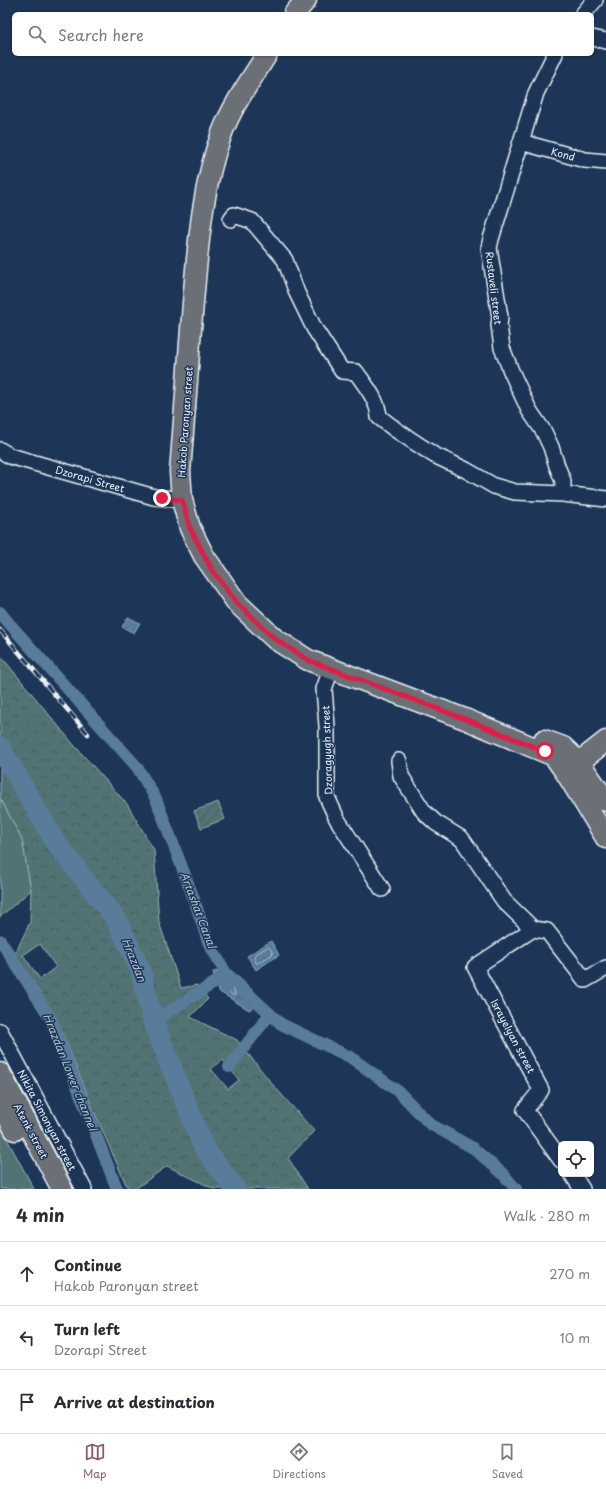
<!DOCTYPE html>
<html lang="en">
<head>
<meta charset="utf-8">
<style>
  :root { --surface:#fff; --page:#f2f2f3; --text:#2b2b33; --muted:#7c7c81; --line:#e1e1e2; --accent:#8a5d65 }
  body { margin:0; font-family:"Playpen Sans",sans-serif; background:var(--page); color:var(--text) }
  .controls { position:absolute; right:12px; bottom:12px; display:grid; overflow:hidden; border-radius:6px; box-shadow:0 1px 3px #0004 }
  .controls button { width:36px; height:36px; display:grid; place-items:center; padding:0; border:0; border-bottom:1px solid var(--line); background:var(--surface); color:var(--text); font:20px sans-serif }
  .stop { position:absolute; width:12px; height:12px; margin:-9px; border:3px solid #e11d48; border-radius:50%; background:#fff }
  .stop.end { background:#e11d48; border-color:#fff; box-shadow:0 1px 4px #0008 }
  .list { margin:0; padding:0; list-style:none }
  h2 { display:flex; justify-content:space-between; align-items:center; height:52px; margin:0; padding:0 16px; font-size:17px }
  h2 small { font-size:13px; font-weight:400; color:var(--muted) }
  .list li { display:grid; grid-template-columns:26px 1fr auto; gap:12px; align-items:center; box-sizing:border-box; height:64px; padding:0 16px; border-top:1px solid var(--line) }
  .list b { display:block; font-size:15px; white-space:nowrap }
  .list p { margin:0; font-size:13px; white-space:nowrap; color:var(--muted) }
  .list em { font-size:13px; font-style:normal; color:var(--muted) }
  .icon { flex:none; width:22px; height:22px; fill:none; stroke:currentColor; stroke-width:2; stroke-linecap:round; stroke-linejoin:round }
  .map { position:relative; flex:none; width:606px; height:1189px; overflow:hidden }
  .search { position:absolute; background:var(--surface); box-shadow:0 1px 3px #0004; left:12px; right:12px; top:12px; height:44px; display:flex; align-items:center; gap:10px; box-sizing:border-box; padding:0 14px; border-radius:6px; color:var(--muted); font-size:15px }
  .sheet { height:244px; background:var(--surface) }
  nav { display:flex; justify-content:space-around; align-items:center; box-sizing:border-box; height:56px; border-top:1px solid var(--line); background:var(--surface); font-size:11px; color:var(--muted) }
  nav a { display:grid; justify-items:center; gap:2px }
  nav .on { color:var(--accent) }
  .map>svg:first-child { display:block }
</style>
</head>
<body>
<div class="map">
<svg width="606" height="1189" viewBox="0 0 606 1189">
  <defs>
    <pattern id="forest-crowns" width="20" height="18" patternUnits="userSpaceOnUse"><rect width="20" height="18" fill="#517373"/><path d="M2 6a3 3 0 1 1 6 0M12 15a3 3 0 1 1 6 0" fill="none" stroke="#4b5b5c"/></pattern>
    <pattern id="garden-furrows" width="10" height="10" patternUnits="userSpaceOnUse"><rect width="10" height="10" fill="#517373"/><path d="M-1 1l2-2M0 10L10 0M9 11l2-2" fill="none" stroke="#4b5b5c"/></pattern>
    <pattern id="water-ripples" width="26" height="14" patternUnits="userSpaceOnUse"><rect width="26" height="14" fill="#587b99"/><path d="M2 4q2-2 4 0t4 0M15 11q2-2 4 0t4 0" fill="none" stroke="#506475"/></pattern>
  </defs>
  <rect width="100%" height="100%" fill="#1d3557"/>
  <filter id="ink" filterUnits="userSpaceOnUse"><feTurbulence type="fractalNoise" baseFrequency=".025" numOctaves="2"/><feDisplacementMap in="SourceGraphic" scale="8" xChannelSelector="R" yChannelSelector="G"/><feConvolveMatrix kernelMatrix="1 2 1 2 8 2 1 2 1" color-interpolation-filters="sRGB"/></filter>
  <g filter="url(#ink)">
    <path fill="#517373" stroke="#9cb2b6" d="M0,798L22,839L31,890L0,917Z
      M0,1126L34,1189H0Z"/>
    <path fill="url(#forest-crowns)" stroke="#9cb2b6" fill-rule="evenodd" d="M0,655L74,745L127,804L154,850L159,922L181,988L197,985L208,999L190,1017L237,1040L273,1085L314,1131L288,1158L308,1189H214L167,1166L135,1189H128L96,1116L56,1017L15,954L30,922L31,890L22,839L0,798ZM40,944L56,967L40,979L23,955ZM223,1060L239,1080L228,1089L211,1069Z"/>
    <path fill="url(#garden-furrows)" stroke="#9cb2b6" d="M218,802L225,819L201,828L194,811Z"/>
    <path fill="url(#water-ripples)" stroke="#92aabf" d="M128,617L140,623L134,633L122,627Z
      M271,941L279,955L256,970L247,956Z
      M220,971L255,1006L249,1010L218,991L213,972Z"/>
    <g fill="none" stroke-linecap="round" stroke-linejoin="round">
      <path stroke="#aec2d2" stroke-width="1" d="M268,947L270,948L273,954L258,963H256L254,956Z
        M221,979L235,992V995H233L222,988L220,981Z"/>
      <path stroke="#587b99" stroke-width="12" d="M0,612L8,622L137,767L156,799L194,899L208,942L226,973L281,1024L350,1057L399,1092L430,1124L473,1148L503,1174L516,1189
        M0,940L51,1019L117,1189
        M153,1021L219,980L227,987
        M229,1067L270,1014"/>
      <path stroke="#587b99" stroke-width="21" d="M0,747L54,840L117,921L140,969L153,1021L203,1146L235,1189"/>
      <g stroke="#e8f1f8" stroke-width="18">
        <path id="minor" d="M583,14L595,0
          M592,38L606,41
          M555,54L536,93L491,239L489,248L500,317L499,325L502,348L511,371L529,410L544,432L551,447L557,466L563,481V494
          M521,142L585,160L606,162
          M231,219L234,215L252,221L285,260L297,293L314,328L342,371L356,372C365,385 378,400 379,417L396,430L434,455L466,470L494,486L515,492L563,494L606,499
          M0,450L10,456L154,497L182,500
          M331,669L324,689L327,726V797L337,819L382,889
          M399,761L401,776L424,812L436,823L462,839L504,901L533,929L547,931L585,980L606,968
          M533,929L475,967L541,1090L525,1110L561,1160
          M0,1031L84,1189
          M572,1174L582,1189"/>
      </g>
      <g stroke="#e8f1f8" stroke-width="23">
        <path id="major" d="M294,14L306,0
          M267,54C251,80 233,104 222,133C202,186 198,246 193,303C189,359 184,415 180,472L182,500L190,528L204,556L237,603L275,639L308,660L465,719L554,756L566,773L606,838
          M544,740L563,747L579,762L606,801
          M569,770L606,741
          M0,1073L62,1189
          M0,1102L15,1130"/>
      </g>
      <use href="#minor" stroke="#1d3557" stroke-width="15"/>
      <use href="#major" stroke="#6b6f75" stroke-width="20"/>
      <g stroke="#e8f1f8" stroke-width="4.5">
        <path id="rail" d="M0,630L88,734"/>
      </g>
      <use href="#rail" stroke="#1d3557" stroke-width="3" stroke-dasharray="9" stroke-linecap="butt"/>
    </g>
  </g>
  <g fill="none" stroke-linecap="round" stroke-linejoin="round" filter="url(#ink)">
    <path stroke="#e11d48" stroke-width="5" d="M162,498L182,500L190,528L212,570L237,603L275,639L308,660L465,719L545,751"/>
  </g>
  <g text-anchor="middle" stroke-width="3" stroke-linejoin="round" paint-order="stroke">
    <g font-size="10" fill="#e8f1f8" stroke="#1d3557">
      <text transform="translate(563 154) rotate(15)" y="4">Kond</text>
      <text transform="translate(494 288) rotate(83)" y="4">Rustaveli street</text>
      <text transform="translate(185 422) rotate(-86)" y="4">Hakob Paronyan street</text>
      <text transform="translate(90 479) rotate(16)" y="4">Dzorapi Street</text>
      <text transform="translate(327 750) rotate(-92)" y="4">Dzoragyugh street</text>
      <text transform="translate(513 1036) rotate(62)" y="4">Israyelyan street</text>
      <text transform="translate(47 1120) rotate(62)" y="4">Nikita Simonyan street</text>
      <text transform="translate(31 1131) rotate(62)" y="4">Atenk street</text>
    </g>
    <g font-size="11" font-style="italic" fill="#aec2d2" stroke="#1d3557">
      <text transform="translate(198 910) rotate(69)" y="4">Artashat Canal</text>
      <text transform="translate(134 960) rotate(68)" y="4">Hrazdan</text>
      <text transform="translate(70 1072) rotate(68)" y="4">Hrazdan Lower channel</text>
    </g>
  </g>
</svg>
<div class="controls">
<button><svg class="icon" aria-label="locate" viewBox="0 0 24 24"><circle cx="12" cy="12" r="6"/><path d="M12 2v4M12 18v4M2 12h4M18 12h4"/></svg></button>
</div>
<div class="stop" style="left:545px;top:751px"></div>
<div class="stop end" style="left:162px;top:498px"></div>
<div class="search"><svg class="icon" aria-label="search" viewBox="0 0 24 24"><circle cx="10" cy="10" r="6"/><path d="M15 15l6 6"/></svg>Search here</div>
</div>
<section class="sheet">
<h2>4 min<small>Walk · 280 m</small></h2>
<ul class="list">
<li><svg class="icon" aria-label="ahead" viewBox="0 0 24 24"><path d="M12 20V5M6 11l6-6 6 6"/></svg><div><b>Continue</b><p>Hakob Paronyan street</p></div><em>270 m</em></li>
<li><svg class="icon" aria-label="left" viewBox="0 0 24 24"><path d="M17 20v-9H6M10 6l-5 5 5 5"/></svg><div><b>Turn left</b><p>Dzorapi Street</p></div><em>10 m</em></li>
<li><svg class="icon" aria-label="arrive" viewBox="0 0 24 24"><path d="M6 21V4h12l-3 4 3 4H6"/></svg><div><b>Arrive at destination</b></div></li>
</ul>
</section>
<nav>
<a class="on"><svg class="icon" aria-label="map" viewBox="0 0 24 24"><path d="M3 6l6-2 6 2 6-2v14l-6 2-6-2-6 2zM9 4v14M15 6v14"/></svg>Map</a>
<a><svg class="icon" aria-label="directions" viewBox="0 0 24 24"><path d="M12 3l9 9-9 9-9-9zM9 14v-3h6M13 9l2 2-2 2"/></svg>Directions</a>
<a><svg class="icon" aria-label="saved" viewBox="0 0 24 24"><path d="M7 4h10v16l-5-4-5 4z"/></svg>Saved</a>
</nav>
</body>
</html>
